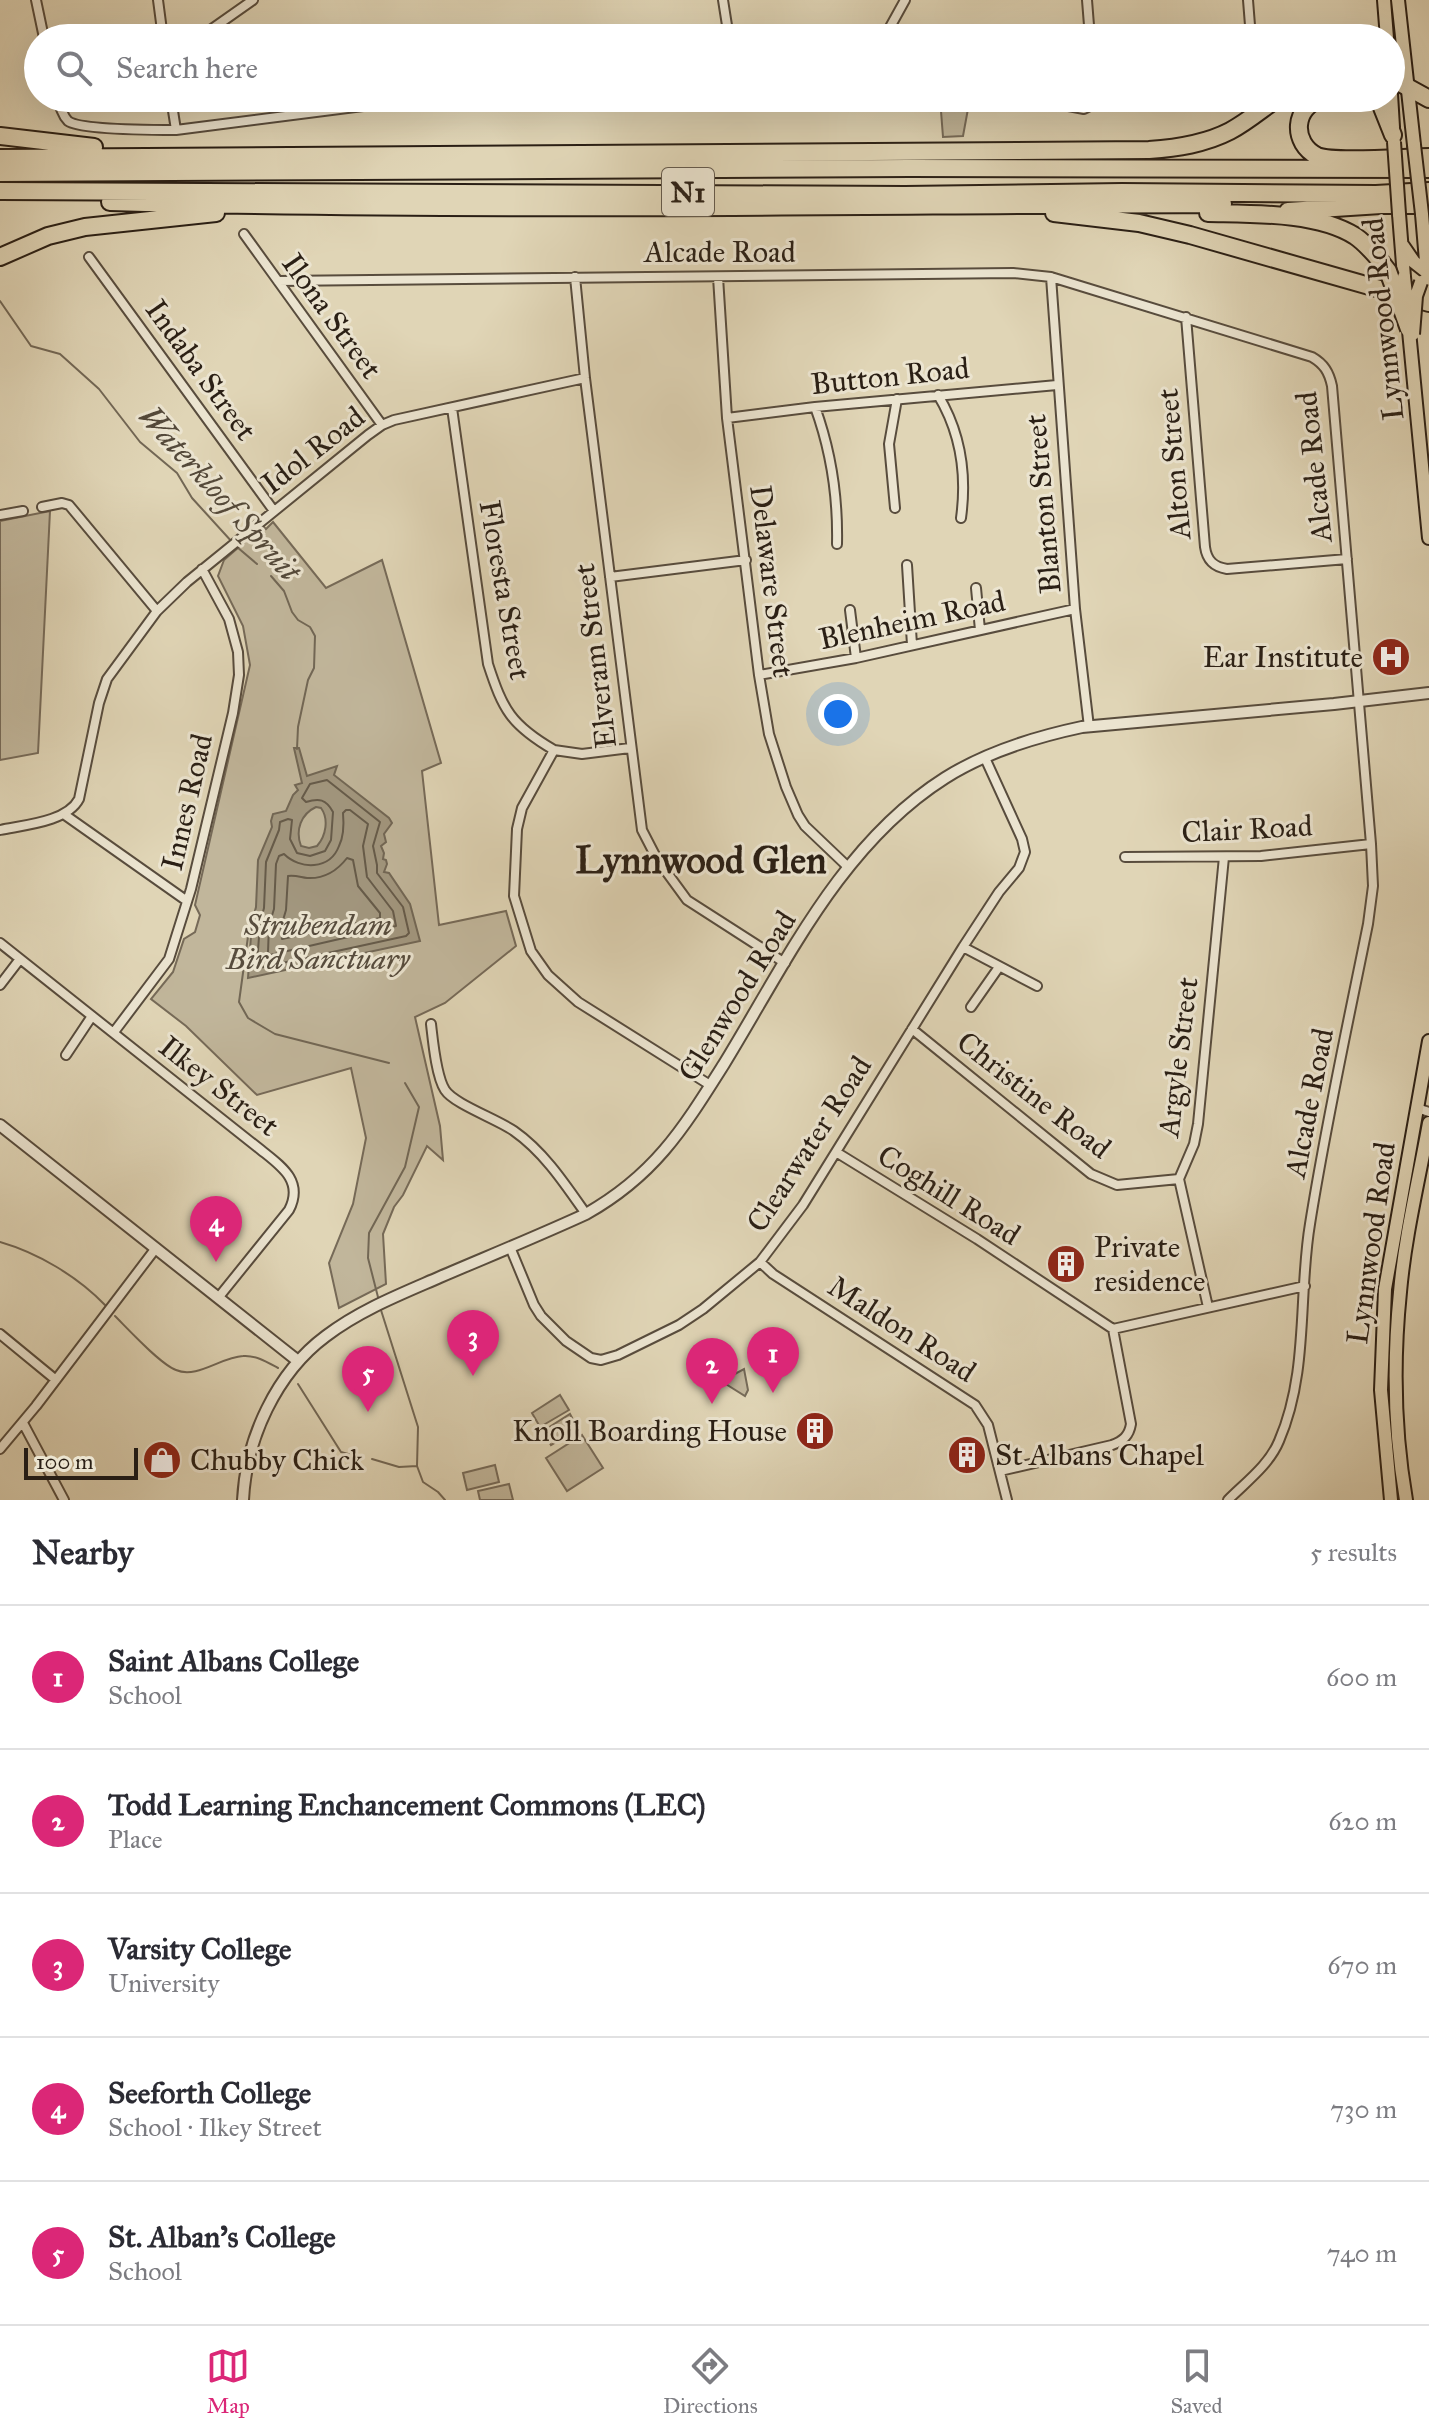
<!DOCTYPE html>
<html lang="en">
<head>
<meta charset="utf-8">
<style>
  :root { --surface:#fff; --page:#f7f7f7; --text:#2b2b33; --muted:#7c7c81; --line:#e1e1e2; --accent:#db2777 }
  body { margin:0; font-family:"IM FELL Great Primer",serif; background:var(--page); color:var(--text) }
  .scale { position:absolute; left:24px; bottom:20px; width:114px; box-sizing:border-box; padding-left:8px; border:4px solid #2a1f15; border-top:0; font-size:22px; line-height:28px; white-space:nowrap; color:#2a1f15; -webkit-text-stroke:6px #ebe4d0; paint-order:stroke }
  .you { position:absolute; left:838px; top:714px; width:28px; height:28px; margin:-20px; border:6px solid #fff; border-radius:50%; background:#1a73e8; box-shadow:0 0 0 12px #1a73e833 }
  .badge { display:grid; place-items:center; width:52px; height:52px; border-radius:50%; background:var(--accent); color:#fff; font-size:26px; font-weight:700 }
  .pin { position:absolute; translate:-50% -66px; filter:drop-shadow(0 2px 4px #0008) }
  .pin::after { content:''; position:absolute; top:42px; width:28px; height:24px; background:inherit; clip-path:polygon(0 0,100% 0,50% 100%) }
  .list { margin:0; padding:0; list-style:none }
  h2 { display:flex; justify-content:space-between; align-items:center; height:104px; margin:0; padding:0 32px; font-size:34px }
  h2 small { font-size:26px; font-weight:400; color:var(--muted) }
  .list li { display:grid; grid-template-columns:52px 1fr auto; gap:24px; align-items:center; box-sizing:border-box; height:144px; padding:0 32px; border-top:2px solid var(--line) }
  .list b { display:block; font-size:30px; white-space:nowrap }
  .list p { margin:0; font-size:26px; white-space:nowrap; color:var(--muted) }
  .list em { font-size:26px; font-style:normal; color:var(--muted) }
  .icon { flex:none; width:44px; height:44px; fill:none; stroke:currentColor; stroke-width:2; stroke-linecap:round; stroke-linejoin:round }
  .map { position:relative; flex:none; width:1429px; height:1500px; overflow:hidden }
  .search { position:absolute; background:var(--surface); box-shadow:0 8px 32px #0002; left:24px; right:24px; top:24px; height:88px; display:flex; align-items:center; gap:20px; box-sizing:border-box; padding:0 28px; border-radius:44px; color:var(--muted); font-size:30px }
  .sheet { height:824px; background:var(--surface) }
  nav { display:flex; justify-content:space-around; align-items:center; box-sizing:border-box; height:112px; border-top:2px solid var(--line); background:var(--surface); font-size:22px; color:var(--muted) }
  nav a { display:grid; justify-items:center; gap:4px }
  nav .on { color:var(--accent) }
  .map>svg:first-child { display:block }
</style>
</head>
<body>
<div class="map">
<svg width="1429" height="1500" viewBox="0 0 1429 1500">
  <rect width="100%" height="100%" fill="#e0d5b6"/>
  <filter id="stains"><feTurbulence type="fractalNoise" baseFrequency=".0025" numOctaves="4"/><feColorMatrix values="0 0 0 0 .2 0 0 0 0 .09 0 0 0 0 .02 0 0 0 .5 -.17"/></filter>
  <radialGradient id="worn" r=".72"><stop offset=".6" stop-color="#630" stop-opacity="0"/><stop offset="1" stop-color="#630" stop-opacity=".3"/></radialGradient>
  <path fill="#c1b69b" stroke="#766a58" stroke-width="2" d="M940,98H970L963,136L943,137Z
    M50,511L38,753L0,760V521Z
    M273,522L326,588L382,560L441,763L422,771L439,925L506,911L516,946L445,1003L415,1017L440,1126L443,1160L427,1146L403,1195L394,1207L383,1234L386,1284L339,1308L329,1263L353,1204L366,1138L351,1068L257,1095L186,1026L151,999L173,972L184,939L195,932L200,915L195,905L250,665L243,626L218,576L224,560L263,526L266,529Z
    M710,1360L733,1375L744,1369L748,1390L745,1396L705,1371L703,1374L699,1371L706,1361Z
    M560,1395L569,1410L540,1427L532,1413Z
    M570,1414L578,1429L551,1445L543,1431Z
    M582,1435L603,1468L567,1491L546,1458Z
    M495,1465L499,1482L467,1490L463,1473Z
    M509,1484L513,1500H480L478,1491Z"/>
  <path fill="#a2977f" stroke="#726755" stroke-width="2" fill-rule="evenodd" d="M294,748H299L307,776L337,766L334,775L389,818L392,823L384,834L386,842L381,846L384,853L383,859L386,860L387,864L384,872L389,873L410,904L420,941L248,978L252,922L256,907L258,860L272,827L271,821L273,814L286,811L293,795L298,790L295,785L302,783ZM316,807L321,808C329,819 326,836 317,846L309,848L301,846C295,830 301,814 316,807Z"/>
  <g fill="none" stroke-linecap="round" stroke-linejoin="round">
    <path stroke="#665b4a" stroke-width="2" d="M327,780L380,822L373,846L377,865V873L403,907L409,933L406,936L259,968L257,964L260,923L264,908L266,862L279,830L280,822L288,819L292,820L290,839L297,853L310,856L325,851L331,840L333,812C326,799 319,798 306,802L302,798L310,784Z
      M346,810H350L368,824L363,846L367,877L393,911L396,926L270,955L268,952L269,925L274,909L276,864L279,856L284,854C300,870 330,870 339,846C344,836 344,824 343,813Z
      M347,858L353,860L358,886L380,913V918L282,939L281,927L286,910L288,876C295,875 300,877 307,878C324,879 337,871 347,858Z"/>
    <path stroke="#726755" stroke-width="2" d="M0,301L31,346L60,354L99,389L140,442L177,473L192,498L233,543
      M237,547L257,564
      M271,576L284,591L292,612L298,620L310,627L315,636L314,668L308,680L298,727L297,749
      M250,922L239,1002L248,1018L275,1034L389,1063
      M0,1242C38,1253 77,1276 105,1305
      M379,1301L368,1258L369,1233L405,1167L419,1107L405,1083
      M380,1307L418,1427L417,1466L423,1482L438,1492L445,1500
      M115,1316C128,1329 160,1364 176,1370C197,1379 221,1357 243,1356C256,1355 267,1362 278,1368
      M298,1384L341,1452L359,1457
      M372,1459L399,1467L417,1466"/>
    <g stroke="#584c3d" stroke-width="12">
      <path id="minor" d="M36,0L44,38
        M158,0L163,38
        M723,0L729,38
        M1087,0L1090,38
        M1248,0L1251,38
        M199,38L253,0
        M884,38L905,0
        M58,98C60,106 62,115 68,121C80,130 157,130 176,130L426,98
        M171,98L176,130
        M1027,98L1084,109L1092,105L1094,98
        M244,234L382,425
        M89,257L274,511
        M575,277L585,378L642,830L657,859L687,900L785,963
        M718,277L727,418L759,675L769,734L786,787L798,815L805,826L847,866
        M1051,277L1075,609L1089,727
        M278,281L1013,273L1051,277L1312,357C1324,364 1329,372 1332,386L1371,844L1373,886L1368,924C1348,1023 1326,1123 1310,1224C1298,1295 1309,1372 1279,1441C1269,1465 1246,1482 1228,1500
        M1186,317L1205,547C1207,561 1214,567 1227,569L1347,559
        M938,395C961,433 967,474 961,518
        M815,407C831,451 838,498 837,544
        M452,408L488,664C503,710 511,725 554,750L522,808L517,829L514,896L531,951L548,975L578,1002L710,1085
        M727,418L815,407L1057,385
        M42,507L62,503L69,505L157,611
        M895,508L889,444L897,399
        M0,515L23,511
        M907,565L912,645
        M610,577L746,560
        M976,588L980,630
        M850,610L856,658
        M759,675L856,658L1075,609
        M554,750L582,754L630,748
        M65,815L187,901
        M0,830C24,825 67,822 79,799L99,703L107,679L157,611L187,582L368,435L382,425L394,420L585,378
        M1125,857L1261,856L1371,844
        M0,943L261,1150C281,1166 304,1181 289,1210L218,1298
        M963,947L1037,986
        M0,985L20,959
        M971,1007L999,967
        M431,1024C433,1041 436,1076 445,1090C454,1104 497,1119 514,1131C544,1152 565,1184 586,1214
        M912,1029L1091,1174L1117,1185L1179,1179
        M114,1032L169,959L191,889L233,713L239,675L238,652L229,619L202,569
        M66,1055L92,1016
        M1417,1108L1429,1112
        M836,1152L977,1239L1113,1329L1305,1286
        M510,1247L534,1305L541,1316L566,1341L591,1358L601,1360L618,1355L679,1325L703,1309L760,1262L803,1205L963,947L999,892L1019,868L1025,852L1022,839L985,758
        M760,1262L773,1274L975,1405L988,1425L1007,1500
        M1208,1307L1179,1179L1194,1144L1198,1124L1224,857
        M0,1334L56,1380
        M23,1423L64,1500
        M0,1449L36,1406L156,1248
        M1000,1471L1112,1445C1123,1441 1129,1436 1131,1424L1113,1329"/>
    </g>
    <g stroke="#584c3d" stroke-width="14">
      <path id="tertiary" d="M0,1125L298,1361
        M243,1500C246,1439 276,1373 326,1336C360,1310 401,1294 440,1277C489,1256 538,1236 586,1214C655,1175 683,1129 724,1064C787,961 841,844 945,778C986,752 1035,737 1082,727L1334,704L1429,693"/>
    </g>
    <g stroke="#2a1f15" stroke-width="16">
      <path id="primary" d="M1384,0L1387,38
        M1398,0L1414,145
        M1391,94L1393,127
        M1399,214L1404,277
        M1422,214L1429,296
        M1403,246L1414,262L1428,273
        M1409,331L1429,538
        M1391,1500L1381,1390L1385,1289L1429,1041
        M1406,1500C1394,1431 1393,1361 1400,1292C1405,1235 1419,1179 1429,1123"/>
    </g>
    <g stroke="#2a1f15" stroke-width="20">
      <path id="motorway" d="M1391,78L1429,99
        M1321,98C1309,103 1300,112 1299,125C1298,138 1305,150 1317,156C1333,163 1407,157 1429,157
        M1375,98L1381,105L1393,135
        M0,136L94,147
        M0,158L1149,150C1177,148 1205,144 1230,131C1247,122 1262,109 1278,98
        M0,173L910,168L1429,169
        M0,191L905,195L1122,192L1376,194L1429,191
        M110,202C481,212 852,205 1223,204
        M1288,211L1381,205H1429
        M1054,213L1139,223L1190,235L1429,303
        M1208,213C1252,214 1317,212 1355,236C1364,242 1371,250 1378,258
        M0,257L48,236L85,227L216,213"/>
    </g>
    <use href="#minor" stroke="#ebe4d0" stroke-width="8"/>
    <use href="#tertiary" stroke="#ebe4d0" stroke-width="10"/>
    <use href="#primary" stroke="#e0d5b6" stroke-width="12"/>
    <use href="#motorway" stroke="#e0d5b6" stroke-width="16"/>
    <g stroke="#2a1f15" stroke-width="16" stroke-linecap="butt">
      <path id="primary-bridge" d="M1394,142L1399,214
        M1414,145L1422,214
        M1404,277L1408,312
        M1413,334L1416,296L1421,282"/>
    </g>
    <g stroke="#2a1f15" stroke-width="20" stroke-linecap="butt">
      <path id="motorway-bridge" d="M1378,258L1388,271L1409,329"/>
    </g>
    <use href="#primary-bridge" stroke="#e0d5b6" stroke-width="12"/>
    <use href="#motorway-bridge" stroke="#e0d5b6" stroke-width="16"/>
  </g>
  <defs>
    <g id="hospital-disc" transform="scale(2)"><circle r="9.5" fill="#8f2418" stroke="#ebe4d0"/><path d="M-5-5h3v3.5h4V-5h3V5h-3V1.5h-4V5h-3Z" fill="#fff"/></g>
    <g id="building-disc" transform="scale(2)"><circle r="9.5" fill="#8f2418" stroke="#ebe4d0"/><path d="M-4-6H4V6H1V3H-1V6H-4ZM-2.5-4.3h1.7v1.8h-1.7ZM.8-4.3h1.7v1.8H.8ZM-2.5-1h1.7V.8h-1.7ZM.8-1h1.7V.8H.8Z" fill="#fff"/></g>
    <g id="shop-disc" transform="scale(2)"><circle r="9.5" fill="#8f2418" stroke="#ebe4d0"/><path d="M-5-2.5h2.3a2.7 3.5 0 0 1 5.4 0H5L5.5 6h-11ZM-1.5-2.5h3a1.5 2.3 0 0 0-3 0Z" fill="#fff"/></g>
  </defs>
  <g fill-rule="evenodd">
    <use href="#hospital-disc" x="1391" y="657"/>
    <use href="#building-disc" x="1066" y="1264"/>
    <use href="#building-disc" x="815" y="1431"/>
    <use href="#building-disc" x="967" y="1455"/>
    <use href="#shop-disc" x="162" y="1460"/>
  </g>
  <g text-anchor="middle" stroke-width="6" stroke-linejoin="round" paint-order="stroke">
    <rect fill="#ebe4d0" stroke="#645a4d" stroke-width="2" x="662" y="168" width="52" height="48" rx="6"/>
    <g font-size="28" font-weight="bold" fill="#2a1f15">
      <text x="688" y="202">N1</text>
    </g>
    <g font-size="30" fill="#2a1f15" stroke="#ebe4d0">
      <text x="720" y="262">Alcade Road</text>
      <text transform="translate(332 316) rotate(54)" y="10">Ilona Street</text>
      <text transform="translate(1383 319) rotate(-96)" y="10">Lynnwood Road</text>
      <text transform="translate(201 370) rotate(54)" y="10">Indaba Street</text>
      <text transform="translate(890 376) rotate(-6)" y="10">Button Road</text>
      <text transform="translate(313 450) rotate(-38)" y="10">Idol Road</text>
      <text transform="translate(1174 464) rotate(-95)" y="10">Alton Street</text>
      <text transform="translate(1314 467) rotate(-96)" y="10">Alcade Road</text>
      <text transform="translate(1043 504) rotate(-95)" y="10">Blanton Street</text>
      <text transform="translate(772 581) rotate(83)" y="10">Delaware Street</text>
      <text transform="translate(505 590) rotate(80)" y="10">Floresta Street</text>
      <text transform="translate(912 620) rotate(-12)" y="10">Blenheim Road</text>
      <text transform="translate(595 656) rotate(-97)" y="10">Elveram Street</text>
      <text transform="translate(187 802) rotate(-77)" y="10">Innes Road</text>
      <text transform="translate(1247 829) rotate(-3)" y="10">Clair Road</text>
      <text transform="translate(737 996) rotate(-58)" y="10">Glenwood Road</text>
      <text transform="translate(1178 1057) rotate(-83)" y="10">Argyle Street</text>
      <text transform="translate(219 1086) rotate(38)" y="10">Ilkey Street</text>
      <text transform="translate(1034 1095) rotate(38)" y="10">Christine Road</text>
      <text transform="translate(1309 1103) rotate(-79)" y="10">Alcade Road</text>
      <text transform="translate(809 1144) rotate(-57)" y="10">Clearwater Road</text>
      <text transform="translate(949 1195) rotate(32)" y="10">Coghill Road</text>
      <text transform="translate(1371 1243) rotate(-82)" y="10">Lynnwood Road</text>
      <text transform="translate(902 1329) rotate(33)" y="10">Maldon Road</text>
    </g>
    <g font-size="30" fill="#2a1f15" stroke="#ebe4d0" text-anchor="start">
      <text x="1363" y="667" text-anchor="end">Ear Institute</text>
      <text x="1094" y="1257">Private<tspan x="1094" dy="34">residence</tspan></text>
      <text x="787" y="1441" text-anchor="end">Knoll Boarding House</text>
      <text x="995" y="1465">St Albans Chapel</text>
      <text x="190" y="1470">Chubby Chick</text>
    </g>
    <g font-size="30" font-style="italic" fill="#574c3d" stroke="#ebe4d0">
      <text x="318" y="935">Strubendam<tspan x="318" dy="34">Bird Sanctuary</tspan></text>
    </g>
    <g font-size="32" font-style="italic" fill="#54493a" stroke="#ebe4d0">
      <text transform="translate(220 493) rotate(48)" y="11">Waterkloof Spruit</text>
    </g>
    <g font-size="38" font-weight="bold" fill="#2a1f15" stroke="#ebe4d0">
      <text x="701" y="873">Lynnwood Glen</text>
    </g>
  </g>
  <rect width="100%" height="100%" filter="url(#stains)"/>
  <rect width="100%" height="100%" fill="url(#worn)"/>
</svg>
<div class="scale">100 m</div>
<div class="you"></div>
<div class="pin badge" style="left:773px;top:1393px">1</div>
<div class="pin badge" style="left:712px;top:1404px">2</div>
<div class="pin badge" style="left:473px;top:1376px">3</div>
<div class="pin badge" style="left:216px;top:1262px">4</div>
<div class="pin badge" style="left:368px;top:1412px">5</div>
<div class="search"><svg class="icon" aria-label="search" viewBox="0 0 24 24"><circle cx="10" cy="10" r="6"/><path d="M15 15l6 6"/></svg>Search here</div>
</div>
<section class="sheet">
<h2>Nearby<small>5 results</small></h2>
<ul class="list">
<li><span class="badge">1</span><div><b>Saint Albans College</b><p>School</p></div><em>600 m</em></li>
<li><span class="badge">2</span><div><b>Todd Learning Enchancement Commons (LEC)</b><p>Place</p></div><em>620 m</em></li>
<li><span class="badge">3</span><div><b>Varsity College</b><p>University</p></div><em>670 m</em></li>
<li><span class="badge">4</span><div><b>Seeforth College</b><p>School · Ilkey Street</p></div><em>730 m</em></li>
<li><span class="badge">5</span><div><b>St. Alban's College</b><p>School</p></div><em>740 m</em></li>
</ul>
</section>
<nav>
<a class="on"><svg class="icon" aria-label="map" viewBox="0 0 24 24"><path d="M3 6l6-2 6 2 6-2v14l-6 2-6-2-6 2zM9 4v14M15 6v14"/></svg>Map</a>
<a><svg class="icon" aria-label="directions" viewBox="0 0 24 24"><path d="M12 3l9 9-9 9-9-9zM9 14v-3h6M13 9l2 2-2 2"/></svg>Directions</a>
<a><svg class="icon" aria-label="saved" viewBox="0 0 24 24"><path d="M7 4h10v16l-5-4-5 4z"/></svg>Saved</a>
</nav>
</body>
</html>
